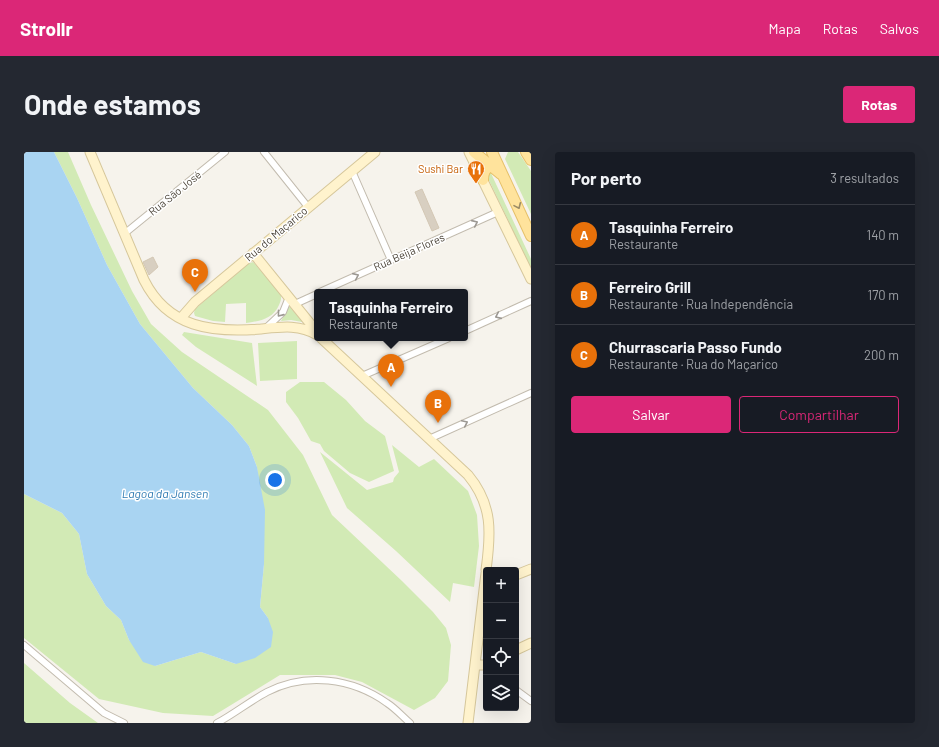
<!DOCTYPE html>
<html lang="pt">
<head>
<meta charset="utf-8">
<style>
  :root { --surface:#171b24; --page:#242831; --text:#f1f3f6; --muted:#9ea1a6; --line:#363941; --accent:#db2777 }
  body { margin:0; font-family:Barlow,sans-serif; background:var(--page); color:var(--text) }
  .controls { position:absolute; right:12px; bottom:12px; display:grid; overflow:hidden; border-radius:4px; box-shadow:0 4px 16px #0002 }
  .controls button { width:36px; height:36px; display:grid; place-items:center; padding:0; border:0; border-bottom:1px solid var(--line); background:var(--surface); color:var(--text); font:20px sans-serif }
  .you { position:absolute; left:251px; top:328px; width:14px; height:14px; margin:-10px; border:3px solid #fff; border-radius:50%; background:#1a73e8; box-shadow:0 0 0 6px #1a73e833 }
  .badge { display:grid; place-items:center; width:26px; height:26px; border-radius:50%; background:var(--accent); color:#fff; font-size:13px; font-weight:700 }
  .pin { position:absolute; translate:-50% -33px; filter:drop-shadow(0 1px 2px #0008) }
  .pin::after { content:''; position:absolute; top:21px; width:14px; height:12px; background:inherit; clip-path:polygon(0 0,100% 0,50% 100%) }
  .popup { position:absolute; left:290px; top:137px; width:154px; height:52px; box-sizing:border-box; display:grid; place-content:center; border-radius:4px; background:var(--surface); filter:drop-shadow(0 1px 3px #0005); font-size:13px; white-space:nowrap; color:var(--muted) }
  .popup b { font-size:15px; color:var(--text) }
  .popup::after { content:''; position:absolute; left:50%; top:100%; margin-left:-8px; border:8px solid transparent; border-top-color:var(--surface) }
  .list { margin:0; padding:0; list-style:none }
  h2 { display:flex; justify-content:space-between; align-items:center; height:52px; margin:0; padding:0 16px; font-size:17px }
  h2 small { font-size:13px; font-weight:400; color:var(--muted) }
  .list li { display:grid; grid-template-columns:26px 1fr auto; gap:12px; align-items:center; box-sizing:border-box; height:60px; padding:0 16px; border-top:1px solid var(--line) }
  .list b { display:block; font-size:15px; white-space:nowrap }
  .list p { margin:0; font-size:13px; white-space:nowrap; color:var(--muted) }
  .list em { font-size:13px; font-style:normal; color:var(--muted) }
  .actions { display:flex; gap:8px; padding:12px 16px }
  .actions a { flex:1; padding:9px 0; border:1px solid var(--accent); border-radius:4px; text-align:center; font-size:14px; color:var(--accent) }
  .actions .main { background:var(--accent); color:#fff }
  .icon { flex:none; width:22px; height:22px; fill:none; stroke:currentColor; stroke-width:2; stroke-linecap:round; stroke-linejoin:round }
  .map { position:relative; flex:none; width:507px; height:571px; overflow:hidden; border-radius:4px }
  header { display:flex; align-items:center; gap:24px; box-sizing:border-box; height:56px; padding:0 20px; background:var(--accent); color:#fff }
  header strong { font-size:19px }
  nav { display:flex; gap:22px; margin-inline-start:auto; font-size:14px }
  .intro { display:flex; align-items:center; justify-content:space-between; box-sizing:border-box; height:96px; padding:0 24px }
  h1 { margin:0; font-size:28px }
  .button { padding:10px 18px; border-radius:4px; background:var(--accent); color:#fff; font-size:14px; font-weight:700 }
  main { display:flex; gap:24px; padding:0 24px }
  aside { flex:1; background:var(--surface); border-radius:4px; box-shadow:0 4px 16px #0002 }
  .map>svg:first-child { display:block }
</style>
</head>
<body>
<header>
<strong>Strollr</strong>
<nav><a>Mapa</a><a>Rotas</a><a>Salvos</a></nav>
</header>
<div class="intro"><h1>Onde estamos</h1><a class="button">Rotas</a></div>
<main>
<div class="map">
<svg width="507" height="571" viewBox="0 0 507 571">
  <rect width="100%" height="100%" fill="#f6f3ec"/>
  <path fill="#d2eab5" d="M30,0H44L67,53L108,139L127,172L158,200L244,258L279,303L308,363L378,429L409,460L422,476L427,493L424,529L411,546L390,558L338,530L311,523H256L189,564L139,561L75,547L0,486V342L38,361L55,382L63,422L82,454L97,468L105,488L131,514L177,500L212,512L244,466L236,455L240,412L233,315L225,294L208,273L169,236L116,172L83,113L53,46Z
    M484,0H494L507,19V62L481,7Z
    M465,17L507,107V116L462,22Z
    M229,110C235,117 252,133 256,141C258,145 257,149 255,153C249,167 236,169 222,171V151L202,152L201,170L189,169L171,164L170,161L171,157L224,112Z
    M265,154L278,169V170L267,168L257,169Z
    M160,180L228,191L233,234L172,195L158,183Z
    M273,189V227L236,229L234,191Z
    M276,230H300L322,248L341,269L361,284L370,319L345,330L326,321L300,299L296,292L287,289L274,266L262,250V240Z
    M368,293L395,315L410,307L444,339L453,363L455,394L450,435L429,431L426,450L372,399L323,356L296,300L343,338L369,330L370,326L375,320Z
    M0,511L46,551L74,571H0Z"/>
  <path fill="#a9d4f2" d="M0,0H30L53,46L83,113L116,172L169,236L208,273L225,294L233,315L241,358L240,412L236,455L244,466L249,480L247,495L231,506L212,512L177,500L131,514L119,510L105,488L97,468L82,454L63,422L55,382L38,361L0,342Z"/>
  <path fill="#d8cfc1" stroke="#d3c7b4" d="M398,37L415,76L408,79L391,40Z
    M129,105L134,115L125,123L119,110Z"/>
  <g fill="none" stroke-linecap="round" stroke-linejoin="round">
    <g stroke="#c2bbae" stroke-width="8">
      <path id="street" d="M240,0L284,55
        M328,19L367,108
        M100,82L201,0
        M296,140L474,60
        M271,152L293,142
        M242,176L259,160L265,145
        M441,179L507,149
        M338,224L425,186
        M405,287L507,241
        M0,493L80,561L100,571
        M492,538L507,549
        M193,571C210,562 226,549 243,540C282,520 328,526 363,551C371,556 378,564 386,571"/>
    </g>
    <g stroke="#d6c79b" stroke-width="11">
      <path id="secondary" d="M66,0L120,128C144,176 188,181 237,177C256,175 276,172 293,183
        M445,0L507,127
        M229,101L293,180
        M157,166L171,150L351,0
        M297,186L444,323C469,353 467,381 462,418
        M492,423L507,417
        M492,498L507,491
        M451,513H462
        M444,571L462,421"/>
    </g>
    <g stroke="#e6c16a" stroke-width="12">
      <path id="primary" d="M450,0L477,22
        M468,0L507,84
        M502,0L507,8
        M459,28C459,22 461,15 468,14"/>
    </g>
    <use href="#street" stroke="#fff" stroke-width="6"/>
    <use href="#secondary" stroke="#fff3cd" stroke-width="9"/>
    <use href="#primary" stroke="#ffe39c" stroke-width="10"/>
  </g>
  <defs><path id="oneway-chevron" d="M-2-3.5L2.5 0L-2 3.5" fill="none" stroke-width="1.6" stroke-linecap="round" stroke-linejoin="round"/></defs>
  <use stroke="#9c8c66" href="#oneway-chevron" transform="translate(494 54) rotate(66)"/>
  <g stroke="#9c9892">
    <use href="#oneway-chevron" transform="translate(451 71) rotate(-24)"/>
    <use href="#oneway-chevron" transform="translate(332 124) rotate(-24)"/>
    <use href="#oneway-chevron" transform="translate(256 162) rotate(129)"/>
    <use href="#oneway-chevron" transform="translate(474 164) rotate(156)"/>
    <use href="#oneway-chevron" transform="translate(441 271) rotate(-25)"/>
  </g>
  <defs>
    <g id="restaurant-pin" transform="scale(0.9)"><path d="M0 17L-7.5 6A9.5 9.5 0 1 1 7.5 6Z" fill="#e8710a" stroke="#fff"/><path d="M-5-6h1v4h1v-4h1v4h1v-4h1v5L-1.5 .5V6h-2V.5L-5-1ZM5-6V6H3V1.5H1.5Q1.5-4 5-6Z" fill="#fff"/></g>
  </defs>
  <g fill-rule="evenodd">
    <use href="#restaurant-pin" x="452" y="17"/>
  </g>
  <g text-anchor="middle" stroke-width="3" stroke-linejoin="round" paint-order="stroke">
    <g font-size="11" fill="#c56008" stroke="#fff" text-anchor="end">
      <text x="439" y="21">Sushi Bar</text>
    </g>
    <g font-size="11" fill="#4b4439" stroke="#fff">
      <text transform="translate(151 41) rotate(-39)" y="4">Rua São José</text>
      <text transform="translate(252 82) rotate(-40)" y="4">Rua do Maçarico</text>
      <text transform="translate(385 100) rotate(-24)" y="4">Rua Beija Flores</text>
    </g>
    <g font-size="12" font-style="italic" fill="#2e7ab2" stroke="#fff">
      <text x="141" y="346">Lagoa da Jansen</text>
    </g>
  </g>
</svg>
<div class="controls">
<button>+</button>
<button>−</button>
<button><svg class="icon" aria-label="locate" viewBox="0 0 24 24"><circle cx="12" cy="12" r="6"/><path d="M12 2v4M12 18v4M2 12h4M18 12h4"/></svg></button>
<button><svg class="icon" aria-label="layers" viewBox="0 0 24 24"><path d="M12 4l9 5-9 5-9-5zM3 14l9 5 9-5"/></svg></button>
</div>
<div class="you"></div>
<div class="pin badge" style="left:367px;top:235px;background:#e8710a">A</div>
<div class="popup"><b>Tasquinha Ferreiro</b>Restaurante</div>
<div class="pin badge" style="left:414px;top:271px;background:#e8710a">B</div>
<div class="pin badge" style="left:171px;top:140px;background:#e8710a">C</div>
</div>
<aside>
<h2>Por perto<small>3 resultados</small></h2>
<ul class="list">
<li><span class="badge" style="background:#e8710a">A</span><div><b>Tasquinha Ferreiro</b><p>Restaurante</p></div><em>140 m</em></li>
<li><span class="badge" style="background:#e8710a">B</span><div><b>Ferreiro Grill</b><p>Restaurante · Rua Independência</p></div><em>170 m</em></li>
<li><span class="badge" style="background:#e8710a">C</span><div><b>Churrascaria Passo Fundo</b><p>Restaurante · Rua do Maçarico</p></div><em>200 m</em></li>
</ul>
<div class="actions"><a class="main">Salvar</a><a>Compartilhar</a></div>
</aside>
</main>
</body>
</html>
